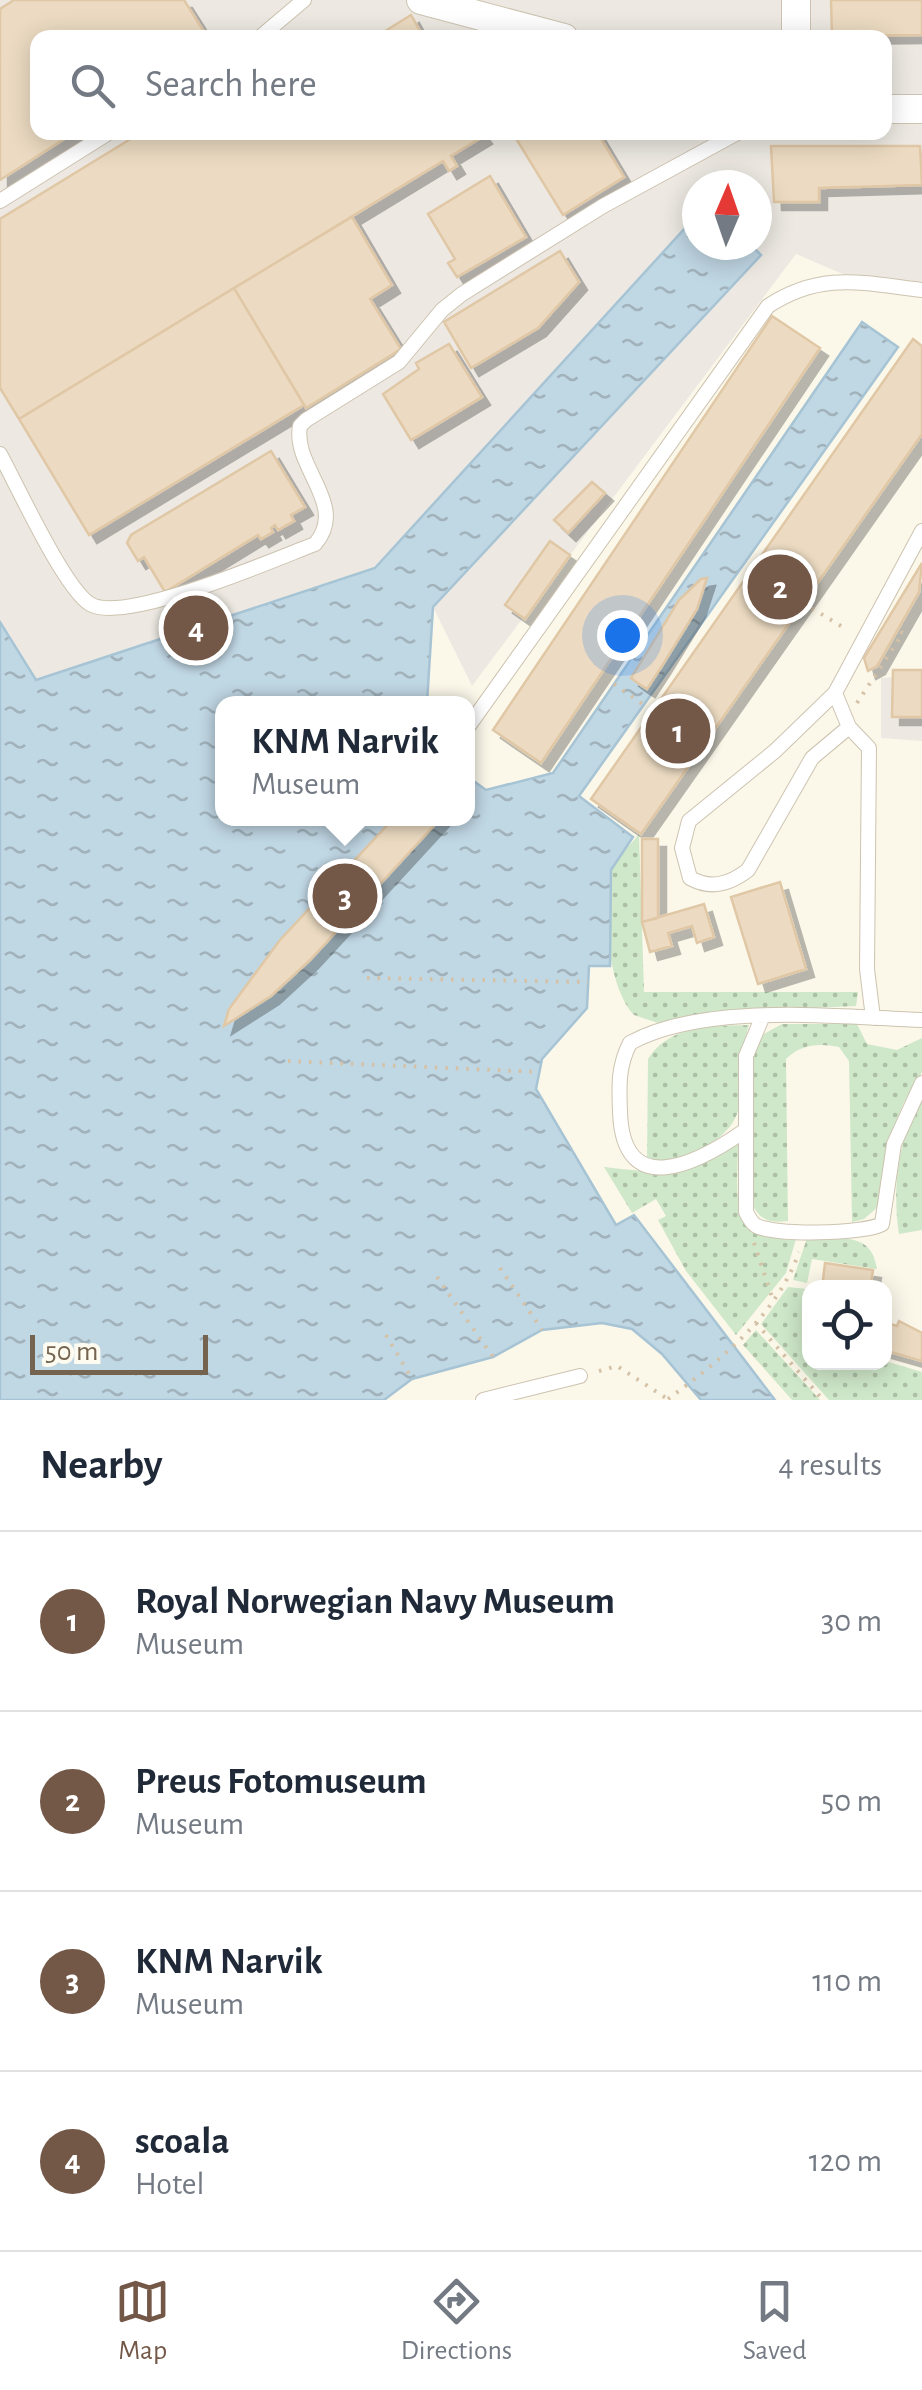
<!DOCTYPE html>
<html lang="en">
<head>
<meta charset="utf-8">
<style>
  :root { --surface:#fff; --page:#f2f2f3; --text:#1f2937; --muted:#747a83; --line:#e0e1e3; --accent:#735747 }
  body { margin:0; font-family:"Alegreya Sans",sans-serif; background:var(--page); color:var(--text) }
  .controls { position:absolute; right:30px; bottom:30px; display:grid; overflow:hidden; border-radius:20px; box-shadow:0 5px 25px #0003 }
  .controls button { width:90px; height:90px; display:grid; place-items:center; padding:0; border:0; border-bottom:2px solid var(--line); background:var(--surface); color:var(--text); font:50px sans-serif }
  .compass { position:absolute; left:682px; top:170px; width:90px; height:90px; border-radius:50%; background:var(--surface); box-shadow:0 5px 25px #0003; rotate:2deg }
  .scale { position:absolute; left:30px; bottom:25px; width:178px; box-sizing:border-box; padding-left:10px; border:5px solid #74644f; border-top:0; font-size:28px; line-height:35px; white-space:nowrap; color:#74644f; -webkit-text-stroke:8px #fefbf0; paint-order:stroke }
  .you { position:absolute; left:622px; top:635px; width:35px; height:35px; margin:-25px; border:8px solid #fff; border-radius:50%; background:#1a73e8; box-shadow:0 0 0 15px #1a73e833 }
  .badge { display:grid; place-items:center; width:65px; height:65px; border-radius:50%; background:var(--accent); color:#fff; font-size:32px; font-weight:700 }
  .pin { position:absolute; translate:-50% -50%; border:5px solid #fff; box-shadow:0 2px 10px #0006 }
  .popup { position:absolute; left:215px; top:696px; width:260px; height:130px; box-sizing:border-box; display:grid; place-content:center; border-radius:20px; background:var(--surface); filter:drop-shadow(0 2px 8px #0005); font-size:32px; white-space:nowrap; color:var(--muted) }
  .popup b { font-size:38px; color:var(--text) }
  .popup::after { content:''; position:absolute; left:50%; top:100%; margin-left:-20px; border:20px solid transparent; border-top-color:var(--surface) }
  .list { margin:0; padding:0; list-style:none }
  h2 { display:flex; justify-content:space-between; align-items:center; height:130px; margin:0; padding:0 40px; font-size:42px }
  h2 small { font-size:32px; font-weight:400; color:var(--muted) }
  .list li { display:grid; grid-template-columns:65px 1fr auto; gap:30px; align-items:center; box-sizing:border-box; height:180px; padding:0 40px; border-top:2px solid var(--line) }
  .list b { display:block; font-size:38px; white-space:nowrap }
  .list p { margin:0; font-size:32px; white-space:nowrap; color:var(--muted) }
  .list em { font-size:32px; font-style:normal; color:var(--muted) }
  .icon { flex:none; width:55px; height:55px; fill:none; stroke:currentColor; stroke-width:2; stroke-linecap:round; stroke-linejoin:round }
  .map { position:relative; flex:none; width:922px; height:1400px; overflow:hidden }
  .search { position:absolute; background:var(--surface); box-shadow:0 5px 25px #0003; left:30px; right:30px; top:30px; height:110px; display:flex; align-items:center; gap:25px; box-sizing:border-box; padding:0 35px; border-radius:20px; color:var(--muted); font-size:38px }
  .sheet { height:850px; background:var(--surface) }
  nav { display:flex; justify-content:space-around; align-items:center; box-sizing:border-box; height:140px; border-top:2px solid var(--line); background:var(--surface); font-size:28px; color:var(--muted) }
  nav a { display:grid; justify-items:center; gap:5px }
  nav .on { color:var(--accent) }
  .map>svg:first-child { display:block }
</style>
</head>
<body>
<div class="map">
<svg width="922" height="1400" viewBox="0 0 922 1400">
  <defs>
    <pattern id="grass-dots" width="8" height="8" patternUnits="userSpaceOnUse" patternTransform="scale(2.5)"><rect width="8" height="8" fill="#cfe8c9"/><path d="M2 2h.1M6 6h.1" fill="none" stroke="#adc0a6" stroke-width="1.8" stroke-linecap="round"/></pattern>
    <pattern id="water-ripples" width="26" height="14" patternUnits="userSpaceOnUse" patternTransform="scale(2.5)"><rect width="26" height="14" fill="#c0d7e4"/><path d="M2 4q2-2 4 0t4 0M15 11q2-2 4 0t4 0" fill="none" stroke="#a1b2bb"/></pattern>
    <filter id="shadow"><feDropShadow dx="8" dy="8" stdDeviation="0" flood-color="#0004"/></filter>
  </defs>
  <rect width="100%" height="100%" fill="#fbf8ea"/>
  <path fill="#ede9e2" fill-rule="evenodd" d="M0,0H922V294H889L796,254L472,686L433,607L375,568L35,680L0,622ZM38,38H884V132H38ZM697,185H757V245H697Z
    M922,675V741L881,738V678Z"/>
  <path fill="url(#grass-dots)" d="M639,834L644,992H858L856,1006L725,1012L658,1023L634,1015C608,989 601,906 610,872C614,859 631,845 639,834Z
    M782,1024H857L867,1044L897,1050L922,1038V1072L903,1104L889,1141L879,1206L864,1219L852,1222L849,1061L839,1047C819,1043 801,1044 786,1059L788,1221C769,1224 758,1219 751,1201L753,1054L762,1035Z
    M749,1025C731,1085 762,1115 701,1150C684,1159 665,1162 647,1160L648,1059C669,1025 712,1026 749,1025Z
    M922,1098V1230L899,1234C892,1190 898,1136 922,1098Z
    M738,1143C738,1198 726,1238 796,1239L786,1273L736,1335L686,1271L658,1220L666,1216L656,1199L632,1213L604,1167C661,1174 688,1174 738,1143Z
    M824,1237C852,1239 872,1237 877,1269L812,1259L807,1283L793,1280L807,1238Z
    M788,1287L807,1289L802,1347L809,1349L810,1362L885,1361L922,1372V1400H829L761,1324Z
    M756,1330L811,1390L820,1400H792L743,1345Z"/>
  <path fill="url(#water-ripples)" stroke="#a7c4d5" stroke-width="2.5" d="M697,215V245H751L761,255L433,607L427,703L222,704V818H468V777L486,790L553,773L862,322L898,347L579,796L633,837L611,870L610,966H589L587,1008L542,1059L536,1089L616,1225L634,1215L775,1400H701L662,1354L632,1329L602,1323L542,1330L493,1357L412,1379L384,1400H0V622L36,680L375,568Z"/>
  <path fill="#ecdbc2" stroke="#e0c7a5" stroke-width="2.5" filter="url(#shadow)" d="M14,0H184L208,38H38V132H75L0,180V9Z
    M831,0H922V35L832,36Z
    M411,15L424,38H374Z
    M142,132H481L484,136L451,156L457,166L449,171L443,161L19,419L0,388V219Z
    M512,132H597L624,177L563,215Z
    M771,146H920L922,185L819,188V202H774Z
    M490,176L526,237L457,277L448,263L455,259L428,214Z
    M352,217L392,285L370,299L401,349L306,408L234,288Z
    M560,251L579,282L538,328L471,368L444,322Z
    M234,288L304,405L89,535L19,419Z
    M772,316L820,348L541,763L493,730Z
    M913,339L922,346V434L641,834L591,799Z
    M449,344L482,397L411,440L383,394L419,369L416,363Z
    M271,451L305,507L291,515L294,521L278,530L275,525L271,528L273,532L261,539L258,535L165,592L144,557L138,561L127,543L131,535Z
    M592,482L605,493L568,533L554,520Z
    M550,541L570,555L525,619L505,605Z
    M922,563L919,592L877,666L868,671L864,658Z
    M707,578L697,609L662,666L647,689L639,684L631,678L679,600L701,579Z
    M893,670H922V717H892Z
    M394,818H441L310,960L271,996L224,1026L229,1009L280,940Z
    M642,839H658V918L642,922Z
    M780,882L806,969L758,984L731,897Z
    M704,904L714,937L697,943L692,926L668,933L672,946L650,952L642,922Z
    M825,1263L873,1270L870,1288H822Z
    M899,1321L922,1333V1361L884,1350V1322L897,1326Z"/>
  <g fill="none" stroke-linecap="round" stroke-linejoin="round">
    <g stroke="#cdc3b0" stroke-width="16">
      <path id="service" d="M259,38L304,0
        M0,201L110,132
        M0,454C17,485 64,588 90,604C124,625 275,559 315,544C349,505 292,467 300,426L306,420L399,362L442,310L462,294L603,206L739,132
        M835,693L775,751L689,821L682,848L690,878C711,890 730,884 748,870L812,758L849,727
        M468,727L768,306C822,271 862,283 922,290
        M762,1018L746,1056V1212C748,1216 751,1222 755,1225C772,1236 865,1234 882,1224L894,1144L922,1083
        M873,1018L867,969L869,748L849,727L835,693L922,531
        M744,1131C697,1164 623,1201 620,1112C619,1086 618,1066 630,1043C705,1002 837,1017 922,1020
        M483,1400L580,1376"/>
    </g>
    <g stroke="#cdc3b0" stroke-width="30">
      <path id="minor" d="M421,0L564,38
        M796,0V38
        M884,109H922"/>
    </g>
    <path stroke="#d4c1a6" stroke-width="4" stroke-dasharray="2.5 8" stroke-linecap="butt" d="M803,603L846,629
      M614,684L644,705
      M857,703L903,633L898,630
      M367,978L588,982
      M288,1061L539,1072
      M754,1243L773,1300
      M500,1268L542,1330
      M437,1277L493,1357
      M756,1323L823,1400
      M386,1335L412,1379
      M599,1371L617,1366L669,1400
      M668,1399C721,1360 777,1315 799,1252"/>
    <use href="#service" stroke="#fff" stroke-width="14"/>
    <use href="#minor" stroke="#fff" stroke-width="28"/>
  </g>
</svg>
<div class="controls">
<button><svg class="icon" aria-label="locate" viewBox="0 0 24 24"><circle cx="12" cy="12" r="6"/><path d="M12 2v4M12 18v4M2 12h4M18 12h4"/></svg></button>
</div>
<svg class="compass" viewBox="-18 -18 36 36"><path d="M0-13l5 13h-10z" fill="#e53935"/><path d="M0 13l5-13h-10z" fill="#747a83"/></svg>
<div class="scale">50 m</div>
<div class="you"></div>
<div class="pin badge" style="left:678px;top:731px">1</div>
<div class="pin badge" style="left:780px;top:587px">2</div>
<div class="pin badge" style="left:345px;top:896px">3</div>
<div class="popup"><b>KNM Narvik</b>Museum</div>
<div class="pin badge" style="left:196px;top:628px">4</div>
<div class="search"><svg class="icon" aria-label="search" viewBox="0 0 24 24"><circle cx="10" cy="10" r="6"/><path d="M15 15l6 6"/></svg>Search here</div>
</div>
<section class="sheet">
<h2>Nearby<small>4 results</small></h2>
<ul class="list">
<li><span class="badge">1</span><div><b>Royal Norwegian Navy Museum</b><p>Museum</p></div><em>30 m</em></li>
<li><span class="badge">2</span><div><b>Preus Fotomuseum</b><p>Museum</p></div><em>50 m</em></li>
<li><span class="badge">3</span><div><b>KNM Narvik</b><p>Museum</p></div><em>110 m</em></li>
<li><span class="badge">4</span><div><b>scoala</b><p>Hotel</p></div><em>120 m</em></li>
</ul>
</section>
<nav>
<a class="on"><svg class="icon" aria-label="map" viewBox="0 0 24 24"><path d="M3 6l6-2 6 2 6-2v14l-6 2-6-2-6 2zM9 4v14M15 6v14"/></svg>Map</a>
<a><svg class="icon" aria-label="directions" viewBox="0 0 24 24"><path d="M12 3l9 9-9 9-9-9zM9 14v-3h6M13 9l2 2-2 2"/></svg>Directions</a>
<a><svg class="icon" aria-label="saved" viewBox="0 0 24 24"><path d="M7 4h10v16l-5-4-5 4z"/></svg>Saved</a>
</nav>
</body>
</html>
